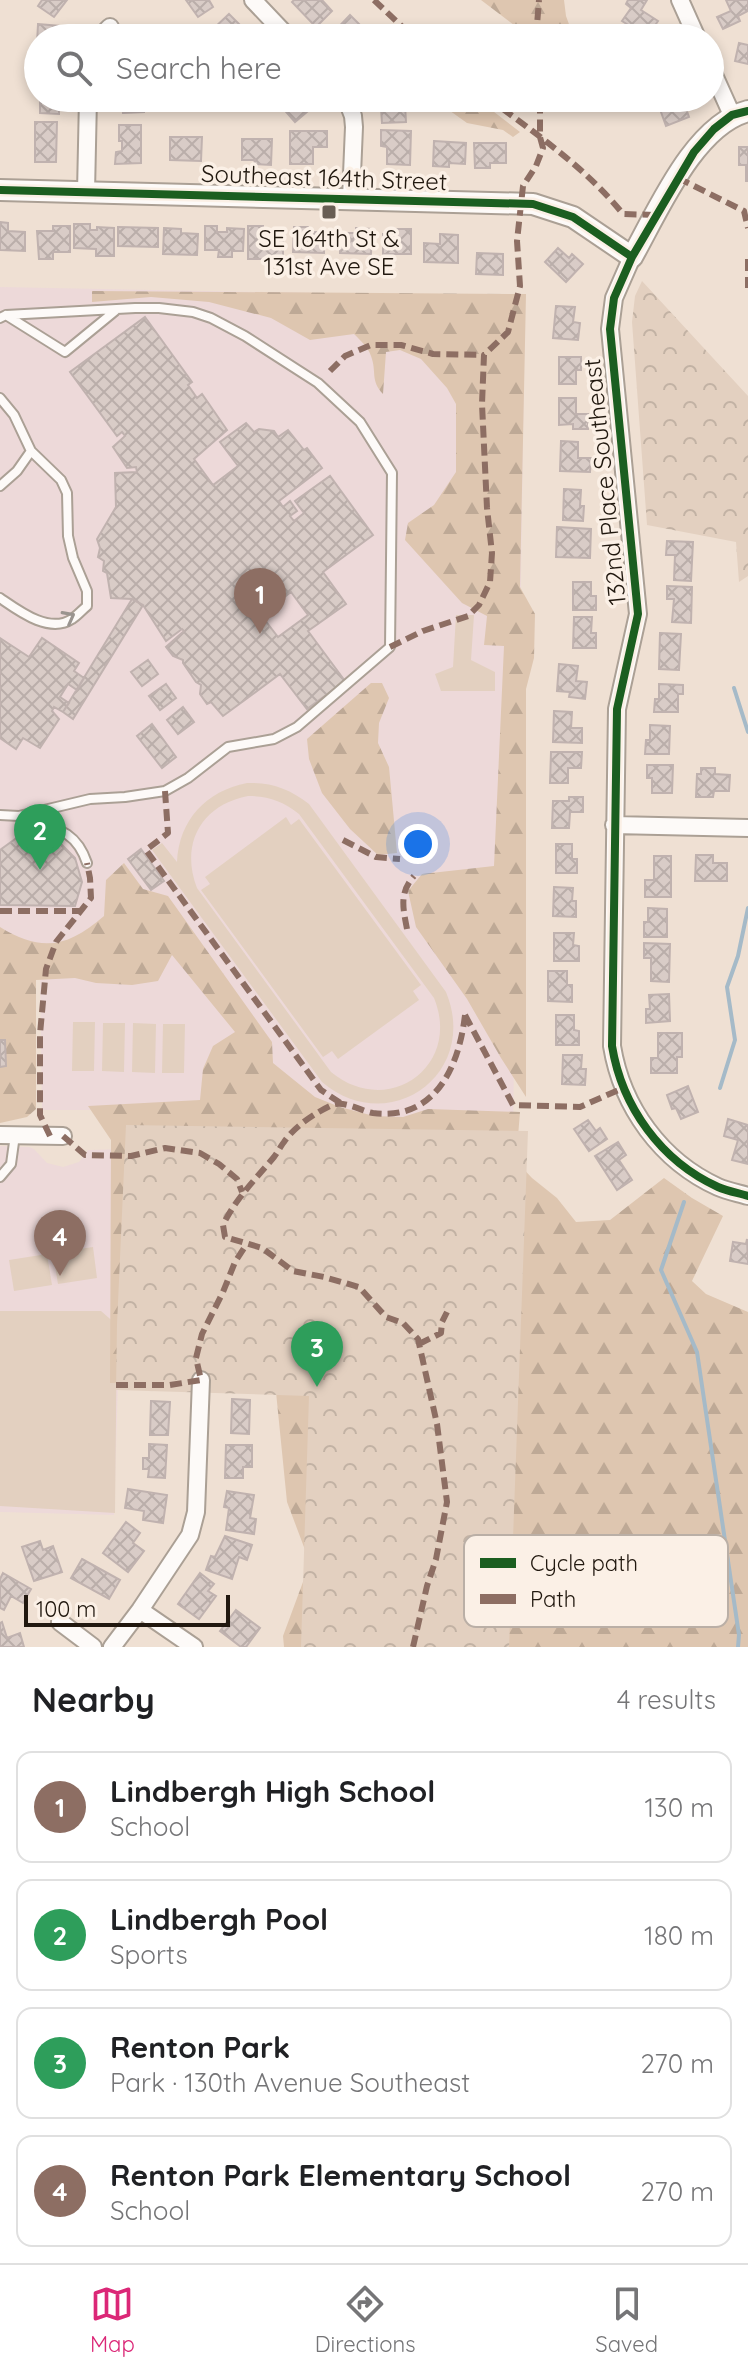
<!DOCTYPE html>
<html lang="en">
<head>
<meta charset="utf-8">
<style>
  :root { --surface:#fff; --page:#f6f6f6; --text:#202124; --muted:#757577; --line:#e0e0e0; --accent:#db2777 }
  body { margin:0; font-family:Quicksand,sans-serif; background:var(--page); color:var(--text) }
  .scale { position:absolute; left:24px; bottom:20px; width:206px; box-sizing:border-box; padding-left:8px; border:4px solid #21180f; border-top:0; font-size:22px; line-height:28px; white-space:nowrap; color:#21180f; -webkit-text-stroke:6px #fbf0e6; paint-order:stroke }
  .you { position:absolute; left:418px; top:844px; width:28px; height:28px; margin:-20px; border:6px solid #fff; border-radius:50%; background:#1a73e8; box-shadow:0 0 0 12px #1a73e833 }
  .badge { display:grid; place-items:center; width:52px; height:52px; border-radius:50%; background:var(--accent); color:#fff; font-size:26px; font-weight:700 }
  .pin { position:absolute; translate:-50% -66px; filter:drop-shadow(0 2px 4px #0008) }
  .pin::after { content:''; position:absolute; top:42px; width:28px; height:24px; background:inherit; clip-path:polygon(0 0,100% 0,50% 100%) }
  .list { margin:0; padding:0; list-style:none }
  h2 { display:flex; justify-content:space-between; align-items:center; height:104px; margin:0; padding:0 32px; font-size:34px }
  h2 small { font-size:26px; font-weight:400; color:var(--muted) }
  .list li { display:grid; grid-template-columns:52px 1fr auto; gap:24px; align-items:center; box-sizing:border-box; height:112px; margin:0 16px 16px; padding:0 16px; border:2px solid var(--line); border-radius:16px }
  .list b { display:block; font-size:30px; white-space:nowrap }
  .list p { margin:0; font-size:26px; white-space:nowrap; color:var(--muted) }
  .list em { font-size:26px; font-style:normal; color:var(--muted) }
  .icon { flex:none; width:44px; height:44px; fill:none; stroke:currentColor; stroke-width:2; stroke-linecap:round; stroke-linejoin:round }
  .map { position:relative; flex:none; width:748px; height:1647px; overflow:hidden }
  .search { position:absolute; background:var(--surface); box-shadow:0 4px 12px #0003; left:24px; right:24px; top:24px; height:88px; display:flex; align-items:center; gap:20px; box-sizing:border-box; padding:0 28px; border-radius:44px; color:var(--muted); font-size:30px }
  .sheet { height:616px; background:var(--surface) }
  nav { display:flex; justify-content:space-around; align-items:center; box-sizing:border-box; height:112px; border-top:2px solid var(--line); background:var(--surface); font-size:22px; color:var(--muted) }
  nav a { display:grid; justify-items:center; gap:4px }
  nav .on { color:var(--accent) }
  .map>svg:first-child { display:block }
</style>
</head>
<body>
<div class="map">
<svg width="748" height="1647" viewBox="0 0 748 1647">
  <defs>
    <pattern id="forest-firs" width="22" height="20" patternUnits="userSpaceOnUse" patternTransform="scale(2)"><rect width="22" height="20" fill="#dec6b0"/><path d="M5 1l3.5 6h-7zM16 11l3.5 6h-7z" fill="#bea996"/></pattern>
    <pattern id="park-crowns" width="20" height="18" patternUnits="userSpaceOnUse" patternTransform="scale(2)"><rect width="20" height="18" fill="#e3d0c0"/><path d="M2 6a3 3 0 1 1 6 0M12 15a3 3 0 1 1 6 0" fill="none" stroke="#c2b2a4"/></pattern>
    <pattern id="building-cross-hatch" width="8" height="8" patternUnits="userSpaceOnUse" patternTransform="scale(2)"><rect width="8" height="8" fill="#d9ccc7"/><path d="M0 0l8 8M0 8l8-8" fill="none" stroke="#baaeaa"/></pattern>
  </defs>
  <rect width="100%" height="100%" fill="#efe0d3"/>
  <path fill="#edd9d9" d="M0,287L525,297L513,1131L111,1110H42L40,973L0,971Z
    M0,1146L29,1147L34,1149L47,1163L63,1167L79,1162L88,1150L125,1149L114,1515L0,1512Z"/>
  <path fill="#e3d0c0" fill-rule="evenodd" d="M456,615H474L471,660L495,672V691H441L435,674L453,667Z
    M247,783C271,782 290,789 309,804L446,992C480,1074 389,1139 322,1082L152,850L162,843L177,862C179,820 206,791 247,783ZM248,796C268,796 283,801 299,814L434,998C462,1066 388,1119 331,1072L197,888C180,844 201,805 248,796Z
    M286,817L291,825L299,819L421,985L413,991L419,1000L338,1059L332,1051L323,1057L201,890L210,884L205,877Z
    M73,1022H95L94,1071H72Z
    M103,1023H125L124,1072L102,1071Z
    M133,1023L156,1024L155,1073L132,1072Z
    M163,1024H185L184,1073H162Z
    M93,1247L97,1278L58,1284L53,1253Z
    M47,1254L52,1285L14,1291L9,1260Z
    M0,1311H101L117,1325L115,1513L0,1506Z"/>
  <path fill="url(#forest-firs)" d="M481,0H564L566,16L574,38H531Z
    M432,98H476L520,132L513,137L503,130L467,123Z
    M92,291L526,294L520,587L535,614L534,658L526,689V1097L501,1058L467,999L416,927L408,891L422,874L494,866L504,646L484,645L487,616L462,603L405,540L408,523L434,505L456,472V404L447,388L421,359L400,350L386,352L383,394C370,380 377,372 371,356C368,347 361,341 354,334L310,340L271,318L209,302L151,297L92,302Z
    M371,683H382L389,698L379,723L378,743L389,767L397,853L378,855L350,829L322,793L309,759L307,739Z
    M124,863L143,889L168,896L272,1042L273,1063L315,1097L340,1107L374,1116L403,1117L428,1109L520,1112L516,1161L532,1178L557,1198L576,1222L610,1220L664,1178L692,1198L723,1216L692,1281L706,1294L748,1312V1647H284L283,1636L310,1563L287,1502L276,1392L186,1382L110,1383L111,1140L88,1106L200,1100L203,1069L213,1046L235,1032L172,955L158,981L132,985L96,983L75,978L36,980V1109L27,1117L0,1123V927C42,953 68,947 104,916L106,880Z"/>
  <path fill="url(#park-crowns)" d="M642,281L748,396V576L739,582L736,542L647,525L632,322L635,296Z
    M126,1125L528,1131L509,1647H301L309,1396L116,1390L117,1325Z"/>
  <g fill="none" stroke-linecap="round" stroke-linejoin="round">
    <path stroke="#a5bac8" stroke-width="4" d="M734,688L748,732
      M720,1088L735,1040L727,987L738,956L748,908
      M684,1202L661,1270L697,1352L739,1635L738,1647"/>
  </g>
  <path fill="url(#building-cross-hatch)" stroke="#c0b2af" stroke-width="2" fill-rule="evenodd" d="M42,0H67L54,17L38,6Z
    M186,0H209L213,7L198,17Z
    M294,0H322L332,11L316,27L292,2Z
    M628,0H647L641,10L658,21L647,37L622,21L631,8L626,4Z
    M726,0H748V11L738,16L740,21L723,29L717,17L731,11Z
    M229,14L239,24L230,33L235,38H212L215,35L211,31Z
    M350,15L370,35L367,38H332L330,36Z
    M38,24L60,26V38H38V63H36Z
    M739,43L748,45V64L735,61Z
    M40,98H59V114L40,113Z
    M122,98H144V112L123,113Z
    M274,98H307L314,106L295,122Z
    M385,98H409V105H405L406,122L382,123L381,108H385Z
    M656,98H682L689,117L666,126Z
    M35,122H57L56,162H35Z
    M119,125H141V163L115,164L116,152L122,151V141H119Z
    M381,130L411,131L410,165L387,164V147L381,146Z
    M290,131H327V147H313V164H290Z
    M170,137H202L201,161L170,160Z
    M242,139H272L271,165L254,164L255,160H242Z
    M434,141L466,143L465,164L449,163V167L433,166Z
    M474,143H506V163H490V168H475Z
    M739,147H748V181H746V165H739Z
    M0,222L8,223V231L25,232V251L0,250Z
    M74,224H90V230H97V227L114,228V256H96V249L74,248Z
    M53,226H70V252H53V259H39L37,231H53Z
    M205,226H217V232H227V228L244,229L243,251H232V257H218L219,250H205Z
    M248,226H263V236L283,237V259H248Z
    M118,227L158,228V247L118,246Z
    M294,227H308V232H324V253L293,252Z
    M164,228L181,229V233L198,234L197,255L163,254Z
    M356,228L372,229L371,254L340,253V233H356Z
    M395,229H411V254H383V234H395Z
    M440,234L458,235V263L424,262V243L440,244Z
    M558,248L569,258L572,254L583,264L566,282L545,262Z
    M477,253L503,254V275L476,274Z
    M556,306L575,307L573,322L580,323L578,340L553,338Z
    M145,317L192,382L188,385L197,398L202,394L227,430L194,459L213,485L238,466L220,442L246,423L254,432L259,429L274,431L278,437L288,430L304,450L307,448L322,468L279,501L283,507L290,501L297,511L290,516L294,521L304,513L295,501L330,476L373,535L323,572L346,604L308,631L345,681L307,709L280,674L223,716L211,702L207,704L200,694L201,685L196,682L183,663V660L173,656L166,647L184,631L182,629L166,641L143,605L132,599L111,598L107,573L103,571L104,561L98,557L100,548L97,539L116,507L115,473L137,472L136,467L127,468L113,447L125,436L122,432L117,436L70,372ZM291,592L308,615L278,637L261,615Z
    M559,357H581V370H576V384H559Z
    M559,398H576V414H588V429H573V424L559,425Z
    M561,441L578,442V458H591L590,472L560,471Z
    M564,489L581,490L580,506H584L583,521L563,520Z
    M557,527L591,529L590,558L556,557Z
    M667,541L693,542L691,581L674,580L675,555H666Z
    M573,582H591V596H596V610H573Z
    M667,586L692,587L691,623L672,622L674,599H667Z
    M132,599L143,605L73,719L63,712Z
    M574,617H592L591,633H596V648H573Z
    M660,633L681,634L679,670L659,669Z
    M0,638L29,657L42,638L79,663L74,671L84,678L77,690L68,684L60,697L69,703L63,712L54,707L52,711L59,719L40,748L23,738L16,749L0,738Z
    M148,660L158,674L142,686L131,672Z
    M559,664L578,666L576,681L587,682L585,699L569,697L570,692L557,691Z
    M166,684L176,698L160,710L149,696Z
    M659,684L683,685V694H678V712H654L655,699H659Z
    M183,707L194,722L178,734L167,720Z
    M554,711L572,712L571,728H582V743L553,742Z
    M152,724L176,757L162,768L137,736Z
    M650,725L670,726L669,754H645L646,740H650Z
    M551,752H582L581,768H568V783H550Z
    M647,765H673L672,793H652V778H647Z
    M701,768H715V774L730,775L729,791H714L713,797H696L697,774H701Z
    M569,797H583V812H570L569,828H552L553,801H569Z
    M35,835L58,841L75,858L82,882L75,906L0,905V850L18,837Z
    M556,844H572V859H577V873H556Z
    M141,849L164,881L151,890L128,859Z
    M696,855H713V863H727V881H695Z
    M654,856H671V897H645V880H654Z
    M554,887L573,888L572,901H576V917L553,916Z
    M648,908L667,909V937H644V922H648Z
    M554,933H574L573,945L579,946V961H554Z
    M644,943L670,944L669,982L651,981V958H644Z
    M548,971H567V985H572V1002L548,1001Z
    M669,994L670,1021L646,1023V1009H650L649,995Z
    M556,1015H574V1030L579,1031V1045H556Z
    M658,1033H682V1057H677V1073H651V1058H658Z
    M0,1040H5L6,1066L0,1067Z
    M563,1055H582L581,1069H586L585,1085L562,1084Z
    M688,1086L698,1112L681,1119L676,1108L672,1109L667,1095Z
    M728,1119L748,1125V1164L732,1160L738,1140L724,1136Z
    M588,1120L596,1131L600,1128L607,1139L589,1151L574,1129Z
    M618,1142L626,1155L619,1160L632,1180L617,1190L595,1156Z
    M747,1239L748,1264L730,1261L733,1242L746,1244Z
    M232,1399L250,1400L249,1434L231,1433Z
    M151,1401L170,1402L168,1435H150Z
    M149,1444L167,1445L165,1478L148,1477L149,1469H143V1458H149Z
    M226,1445H252V1467H243V1478H225Z
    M128,1489L167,1495L163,1523L143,1520L144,1511L125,1508Z
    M227,1491L254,1495L250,1518L256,1519L254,1534L226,1530L229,1508L224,1507Z
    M126,1522L140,1533L133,1543L144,1551L128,1572L103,1553Z
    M225,1536L252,1545L247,1560L239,1557L232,1579L206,1570L211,1556L215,1557Z
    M40,1541L43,1550L53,1546L62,1572L34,1581L22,1547Z
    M82,1559L120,1580L109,1599L71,1578Z
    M3,1573L31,1589L23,1603L11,1596L4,1610L0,1608V1579Z
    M200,1573L214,1584L208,1591L216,1596L199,1619L178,1604Z
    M236,1610L260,1628L246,1647H241L220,1631Z
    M2,1622L7,1638L20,1633L24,1647H0V1623Z"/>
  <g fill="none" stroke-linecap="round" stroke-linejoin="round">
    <g stroke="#aba095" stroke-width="12">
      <path id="service" d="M6,315L65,352L115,311
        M0,318L6,315L135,308H159L193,312L211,318L245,336L318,383L360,422L392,473L390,647L297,727L274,739L228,747L188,778L165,791L125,797L90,799L19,816L0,815
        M0,398L14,415L31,451L61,480L67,493L68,536L73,558L87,591V606C82,610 77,616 72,619C49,634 19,611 0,598
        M0,486L17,471L31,451
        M20,817C51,828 75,827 87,863
        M0,1177L11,1164L15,1135"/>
    </g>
    <g stroke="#aba095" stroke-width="20">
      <path id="minor" d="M253,0L289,38
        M680,0L697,38
        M99,38L110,27
        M710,66L732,115
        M346,98L353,116L354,127L351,198
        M86,192L88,98
        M632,257L614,298L610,329L638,614L617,709L612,1046C622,1107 661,1161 718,1187C727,1191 738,1193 748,1196
        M614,825L748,828
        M0,1135L63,1136
        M140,1610L194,1647
        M60,1622L93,1647
        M112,1647L140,1610L190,1535L196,1512L201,1380"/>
    </g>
    <g stroke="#aba095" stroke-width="24">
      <path id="tertiary" d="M0,190L533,204L573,217L632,257C658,211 694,125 748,111"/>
    </g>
    <use href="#service" stroke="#fdfaf8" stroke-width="8"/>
    <use href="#minor" stroke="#fdfaf8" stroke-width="16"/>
    <use href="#tertiary" stroke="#fdfaf8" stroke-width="20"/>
    <path stroke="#8d6e63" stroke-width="6" stroke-dasharray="12 6" stroke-linecap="butt" d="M374,0L414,38
      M536,38L539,0
      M488,98C535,133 586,168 623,214L656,215
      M678,178L744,211L748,228
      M748,259V288
      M330,371L345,356L371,345H401L433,354L484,355
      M390,647L423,631L468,616L479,605L490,582L492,553L487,508L482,404L484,355L508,332L520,286L517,241L523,186L536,166L543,148L540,137V98
      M165,791L168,833L146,850L321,1090L342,1104
      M343,840L376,857L400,859
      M0,911H81
      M407,929C403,908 399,893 414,876
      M465,1015L513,1105L580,1107L623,1088
      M50,1136L40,1115V1034L46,969L56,942L91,898L90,878L87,863
      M63,1136L85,1155L131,1156L165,1148L200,1153L219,1164L237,1179L242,1192
      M419,1344L441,1333L442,1322L447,1312
      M116,1385H170L201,1380L196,1358L202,1334L223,1292L235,1262L246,1245
      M413,1647L427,1586L436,1559L447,1502L437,1424L418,1339L403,1323L386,1317L359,1287L324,1277L293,1271L262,1248L225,1237L223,1225C236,1198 255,1180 274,1157C278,1152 280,1147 284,1142C295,1126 315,1113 332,1105C344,1100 361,1111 373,1113C435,1121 459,1067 465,1015"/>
    <g stroke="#fbf0e6" stroke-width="13">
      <path id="cycleway" d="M748,111L732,115L714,129L694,152L632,257L614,298L610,329L638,614L617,709L612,1046C622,1107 661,1161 718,1187C727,1191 738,1193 748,1196
        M0,190L533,204L573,217L632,257"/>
    </g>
    <use href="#cycleway" stroke="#1b5e20" stroke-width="8"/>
  </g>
  <defs><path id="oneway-chevron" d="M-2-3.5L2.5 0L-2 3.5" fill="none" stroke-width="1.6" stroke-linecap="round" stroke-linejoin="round" transform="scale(2)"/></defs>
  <use stroke="#9a948f" href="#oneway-chevron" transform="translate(69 617) rotate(-28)"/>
  <rect fill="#695e54" stroke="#fbf0e6" stroke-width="3" x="321" y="204" width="16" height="16" rx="4"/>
  <g text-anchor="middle" stroke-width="7" stroke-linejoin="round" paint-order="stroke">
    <g font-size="24" fill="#21180f" stroke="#fbf0e6">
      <text transform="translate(324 178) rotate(2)" y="8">Southeast 164th Street</text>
      <text transform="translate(605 482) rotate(-96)" y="8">132nd Place Southeast</text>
    </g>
    <g font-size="24" fill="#21180f" stroke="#fbf0e6">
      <text x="329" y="247">SE 164th St &amp;<tspan x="329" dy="28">131st Ave SE</tspan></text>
    </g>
  </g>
  <rect x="464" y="1535" width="264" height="92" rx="12" fill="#fbf0e6" stroke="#baafa6" stroke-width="2"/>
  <rect x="480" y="1558" width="36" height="10" fill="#1b5e20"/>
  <rect x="480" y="1594" width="36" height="10" fill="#8d6e63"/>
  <g font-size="22" fill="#21180f">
    <text x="530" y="1571">Cycle path</text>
    <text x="530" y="1607">Path</text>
  </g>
</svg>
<div class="scale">100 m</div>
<div class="you"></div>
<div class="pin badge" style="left:260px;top:634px;background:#8d6e63">1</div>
<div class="pin badge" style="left:40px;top:870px;background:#2e9e5b">2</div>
<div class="pin badge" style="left:317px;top:1387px;background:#2e9e5b">3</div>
<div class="pin badge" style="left:60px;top:1276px;background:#8d6e63">4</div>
<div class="search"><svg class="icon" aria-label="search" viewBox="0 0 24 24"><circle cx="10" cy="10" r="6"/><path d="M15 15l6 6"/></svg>Search here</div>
</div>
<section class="sheet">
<h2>Nearby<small>4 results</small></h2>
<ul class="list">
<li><span class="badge" style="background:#8d6e63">1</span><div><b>Lindbergh High School</b><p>School</p></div><em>130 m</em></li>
<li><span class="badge" style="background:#2e9e5b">2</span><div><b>Lindbergh Pool</b><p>Sports</p></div><em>180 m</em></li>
<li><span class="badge" style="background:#2e9e5b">3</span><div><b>Renton Park</b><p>Park · 130th Avenue Southeast</p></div><em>270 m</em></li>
<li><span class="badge" style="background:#8d6e63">4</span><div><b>Renton Park Elementary School</b><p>School</p></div><em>270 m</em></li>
</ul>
</section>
<nav>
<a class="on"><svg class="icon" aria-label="map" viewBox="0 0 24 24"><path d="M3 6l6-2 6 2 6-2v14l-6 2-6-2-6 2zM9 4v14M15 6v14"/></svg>Map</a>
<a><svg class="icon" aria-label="directions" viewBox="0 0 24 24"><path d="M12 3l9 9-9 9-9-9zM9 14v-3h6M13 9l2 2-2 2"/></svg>Directions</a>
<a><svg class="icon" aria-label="saved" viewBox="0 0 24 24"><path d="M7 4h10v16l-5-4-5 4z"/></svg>Saved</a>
</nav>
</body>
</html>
